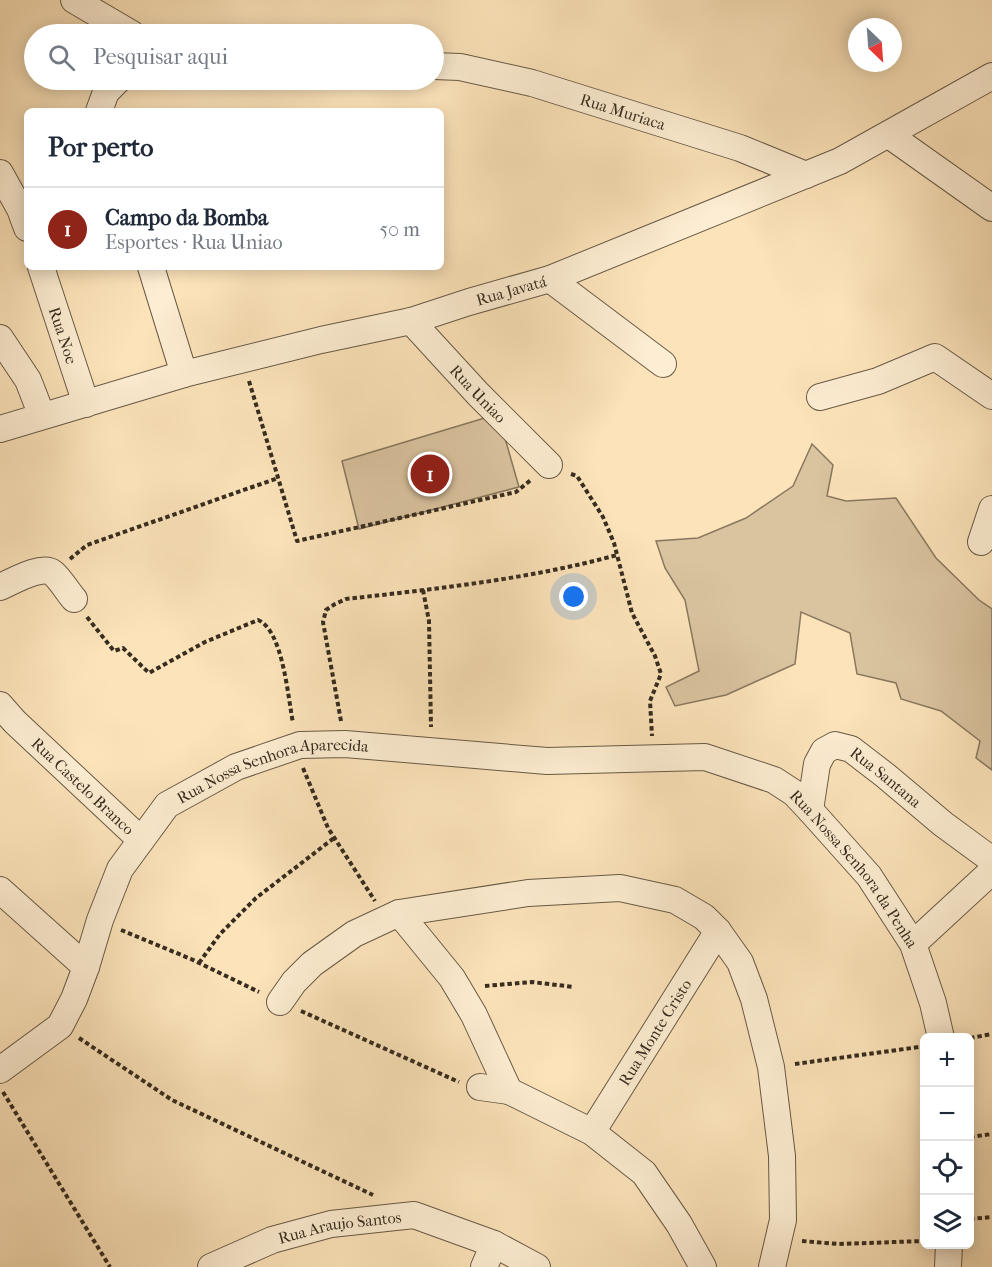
<!DOCTYPE html>
<html lang="pt">
<head>
<meta charset="utf-8">
<style>
  :root { --surface:#fff; --page:#f2f2f3; --text:#1f2937; --muted:#747a83; --line:#e0e1e3; --accent:#8f2418 }
  body { margin:0; font-family:"IM FELL French Canon",serif; background:var(--page); color:var(--text) }
  .controls { position:absolute; right:18px; bottom:18px; display:grid; overflow:hidden; border-radius:9px; box-shadow:0 3px 15px #0003 }
  .controls button { width:54px; height:54px; display:grid; place-items:center; padding:0; border:0; border-bottom:2px solid var(--line); background:var(--surface); color:var(--text); font:30px sans-serif }
  .compass { position:absolute; left:848px; top:18px; width:54px; height:54px; border-radius:50%; background:var(--surface); box-shadow:0 3px 15px #0003; rotate:155deg }
  .you { position:absolute; left:574px; top:597px; width:21px; height:21px; margin:-15px; border:4px solid #fff; border-radius:50%; background:#1a73e8; box-shadow:0 0 0 9px #1a73e833 }
  .badge { display:grid; place-items:center; width:39px; height:39px; border-radius:50%; background:var(--accent); color:#fff; font-size:20px; font-weight:700 }
  .pin { position:absolute; translate:-50% -50%; border:3px solid #fff; box-shadow:0 2px 6px #0006 }
  .list { margin:0; padding:0; list-style:none }
  h2 { display:flex; justify-content:space-between; align-items:center; height:78px; margin:0; padding:0 24px; font-size:26px }
  h2 small { font-size:20px; font-weight:400; color:var(--muted) }
  .list li { display:grid; grid-template-columns:39px 1fr auto; gap:18px; align-items:center; box-sizing:border-box; height:84px; padding:0 24px; border-top:2px solid var(--line) }
  .list b { display:block; font-size:22px; white-space:nowrap }
  .list p { margin:0; font-size:20px; white-space:nowrap; color:var(--muted) }
  .list em { font-size:20px; font-style:normal; color:var(--muted) }
  .icon { flex:none; width:33px; height:33px; fill:none; stroke:currentColor; stroke-width:2; stroke-linecap:round; stroke-linejoin:round }
  .map { position:relative; flex:none; width:992px; height:1267px; overflow:hidden }
  .search { position:absolute; background:var(--surface); box-shadow:0 3px 15px #0003; left:24px; top:24px; width:420px; height:66px; display:flex; align-items:center; gap:15px; box-sizing:border-box; padding:0 21px; border-radius:33px; color:var(--muted); font-size:22px }
  .panel { position:absolute; background:var(--surface); box-shadow:0 3px 15px #0003; left:24px; top:108px; width:420px; height:162px; border-radius:9px }
  .map>svg:first-child { display:block }
</style>
</head>
<body>
<div class="map">
<svg width="992" height="1267" viewBox="0 0 992 1267">
  <rect width="100%" height="100%" fill="#fce3ba"/>
  <filter id="stains"><feTurbulence type="fractalNoise" baseFrequency=".00333" numOctaves="4"/><feColorMatrix values="0 0 0 0 .2 0 0 0 0 .09 0 0 0 0 .02 0 0 0 .5 -.17"/></filter>
  <radialGradient id="worn" r=".72"><stop offset=".6" stop-color="#630" stop-opacity="0"/><stop offset="1" stop-color="#630" stop-opacity=".3"/></radialGradient>
  <path fill="#dac4a0" stroke="#887860" stroke-width="1.5" d="M498,414L519,487L359,529L342,461Z
    M812,444L833,465L827,496L846,501L896,498L936,558L979,600L992,609V770L976,758L980,741L941,711L901,699L896,683L857,674L850,633L801,612L795,664L726,695L675,706L666,687L699,671L685,600L665,568L656,541L698,538L746,518L793,486Z"/>
  <g fill="none" stroke-linecap="round" stroke-linejoin="round">
    <g stroke="#685a46" stroke-width="28">
      <g id="minor">
        <path d="M74,0L132,34"/>
        <path id="s1" d="M434,66L460,67L532,83L740,148L806,175"/>
        <path d="M99,111L106,92L118,80"/>
        <path d="M889,135L992,208"/>
        <path d="M0,173L20,209L27,228"/>
        <path id="s2" d="M41,267L86,404"/>
        <path d="M151,267L184,374"/>
        <path d="M550,279L663,364"/>
        <path id="s3" d="M411,321L478,394L549,465"/>
        <path d="M0,338L28,380L42,416"/>
        <path d="M820,397L878,381L935,357L992,396"/>
        <path id="s4" d="M0,429L184,374L321,340L411,321L469,302L550,279L840,161L992,76"/>
        <path d="M981,542L992,509"/>
        <path d="M0,587C12,582 42,564 53,573C61,580 67,591 74,599"/>
        <path id="s5" d="M0,705L15,722L141,840"/>
        <path id="s6" d="M810,810L817,764L824,751L835,745L851,749L886,776L943,824L992,860"/>
        <path d="M0,890L86,967"/>
        <path d="M399,913L452,978L474,1015L509,1091"/>
        <path d="M913,944L992,871"/>
        <path d="M280,1002L294,982L312,964L354,934L399,913L528,893L620,888L675,900L704,917L718,931L740,962L754,999L771,1067L782,1156L783,1220L772,1267"/>
        <path id="s7" d="M0,1070L60,1026L74,999L86,967L100,920L120,869L167,805L236,767L300,745L345,744L547,761L705,757L774,780L794,793L810,810L869,876L913,944L933,1003L941,1038"/>
        <path d="M480,1087L509,1091L592,1132L644,1173L679,1224L703,1267"/>
        <path id="s8" d="M592,1132L718,931"/>
        <path id="s9" d="M211,1267L272,1240L331,1224L414,1215L494,1244L537,1267"/>
        <path d="M484,1267L494,1244"/>
        <path d="M948,1267L949,1244"/>
      </g>
    </g>
    <path stroke="#362c1f" stroke-width="4" stroke-dasharray="4.5 3" stroke-linecap="butt" d="M249,381L297,541L516,492L532,479
      M571,474L577,476L603,517L614,543L632,613L655,656L661,674L650,701L652,736
      M70,559L87,545L278,478
      M423,590L429,621L431,727
      M87,617L114,651L123,648L149,673L205,642L258,620C283,630 288,698 293,723
      M341,721L323,622L326,610L335,604L346,599C435,589 530,579 617,555
      M303,768L328,828L375,901
      M121,930L191,959L259,992
      M199,963L220,934L256,898L334,838
      M485,986L532,982L574,987
      M301,1011L459,1082
      M79,1038L172,1100L373,1195
      M970,1038L992,1034
      M795,1064L919,1047
      M3,1092L110,1267
      M970,1137L992,1134
      M970,1219L992,1217
      M802,1241L838,1244L924,1241"/>
    <use href="#minor" stroke="#fdedd2" stroke-width="26"/>
  </g>
  <g text-anchor="middle" stroke-width="4.5" stroke-linejoin="round" paint-order="stroke">
    <g font-size="16" fill="#362c1f" stroke="#fdedd2">
      <text dy="6" stroke="none"><textPath href="#s1" startOffset="195">Rua Muriaca</textPath></text>
      <text dy="6" stroke="none"><textPath href="#s4" startOffset="530">Rua Javatá</textPath></text>
      <text dy="6" stroke="none"><textPath href="#s2" startOffset="72">Rua Noe</textPath></text>
      <text dy="6" stroke="none"><textPath href="#s3" startOffset="99">Rua Uniao</textPath></text>
      <text dy="6" stroke="none"><textPath href="#s7" startOffset="436">Rua Nossa Senhora Aparecida</textPath></text>
      <text dy="6" stroke="none"><textPath href="#s6" startOffset="135">Rua Santana</textPath></text>
      <text dy="6" stroke="none"><textPath href="#s5" startOffset="116">Rua Castelo Branco</textPath></text>
      <text dy="6" stroke="none"><textPath href="#s7" startOffset="1068">Rua Nossa Senhora da Penha</textPath></text>
      <text dy="6" stroke="none"><textPath href="#s8" startOffset="118">Rua Monte Cristo</textPath></text>
      <text dy="6" stroke="none"><textPath href="#s9" startOffset="136">Rua Araujo Santos</textPath></text>
    </g>
  </g>
  <rect width="100%" height="100%" filter="url(#stains)"/>
  <rect width="100%" height="100%" fill="url(#worn)"/>
</svg>
<div class="controls">
<button>+</button>
<button>−</button>
<button><svg class="icon" aria-label="locate" viewBox="0 0 24 24"><circle cx="12" cy="12" r="6"/><path d="M12 2v4M12 18v4M2 12h4M18 12h4"/></svg></button>
<button><svg class="icon" aria-label="layers" viewBox="0 0 24 24"><path d="M12 4l9 5-9 5-9-5zM3 14l9 5 9-5"/></svg></button>
</div>
<svg class="compass" viewBox="-18 -18 36 36"><path d="M0-13l5 13h-10z" fill="#e53935"/><path d="M0 13l5-13h-10z" fill="#747a83"/></svg>
<div class="you"></div>
<div class="pin badge" style="left:430px;top:474px">1</div>
<div class="search"><svg class="icon" aria-label="search" viewBox="0 0 24 24"><circle cx="10" cy="10" r="6"/><path d="M15 15l6 6"/></svg>Pesquisar aqui</div>
<section class="panel">
<h2>Por perto<small></small></h2>
<ul class="list">
<li><span class="badge">1</span><div><b>Campo da Bomba</b><p>Esportes · Rua Uniao</p></div><em>50 m</em></li>
</ul>
</section>
</div>
</body>
</html>
